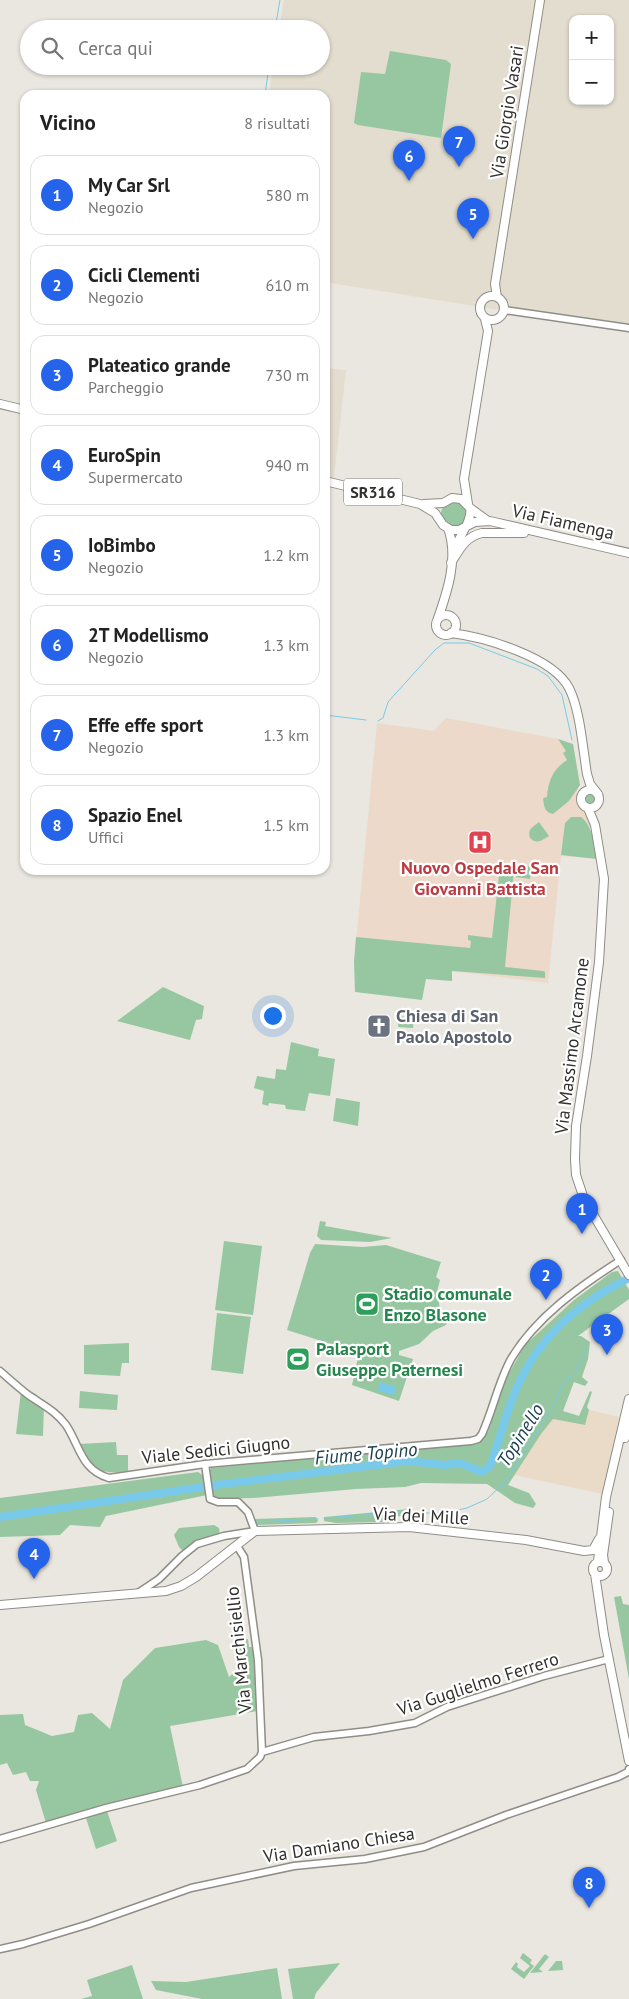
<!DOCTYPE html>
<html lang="it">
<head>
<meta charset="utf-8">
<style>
  :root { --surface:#fff; --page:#f6f6f6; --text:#222; --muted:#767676; --line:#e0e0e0; --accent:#2563eb }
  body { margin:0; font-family:"PT Sans",sans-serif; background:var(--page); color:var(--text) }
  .controls { position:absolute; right:15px; top:15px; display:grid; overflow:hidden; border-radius:10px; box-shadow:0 1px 4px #0004 }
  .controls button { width:45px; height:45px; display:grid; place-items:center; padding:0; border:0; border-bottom:1px solid var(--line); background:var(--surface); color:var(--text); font:25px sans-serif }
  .you { position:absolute; left:272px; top:1015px; width:18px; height:18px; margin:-12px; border:4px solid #fff; border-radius:50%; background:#1a73e8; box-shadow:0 0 0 8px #1a73e833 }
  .badge { display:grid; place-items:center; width:32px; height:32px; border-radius:50%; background:var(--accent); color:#fff; font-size:16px; font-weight:700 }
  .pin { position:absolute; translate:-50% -41px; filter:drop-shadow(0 1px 2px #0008) }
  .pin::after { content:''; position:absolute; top:26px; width:18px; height:15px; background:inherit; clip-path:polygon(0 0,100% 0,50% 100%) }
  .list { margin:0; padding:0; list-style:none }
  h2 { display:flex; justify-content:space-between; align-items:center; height:65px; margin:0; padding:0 20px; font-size:21px }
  h2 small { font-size:16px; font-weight:400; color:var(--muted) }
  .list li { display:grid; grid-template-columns:32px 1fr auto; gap:15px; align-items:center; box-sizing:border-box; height:80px; margin:0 10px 10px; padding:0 10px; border:1px solid var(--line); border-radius:15px }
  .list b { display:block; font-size:19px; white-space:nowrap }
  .list p { margin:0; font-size:16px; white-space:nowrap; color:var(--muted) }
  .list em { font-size:16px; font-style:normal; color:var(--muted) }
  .icon { flex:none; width:28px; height:28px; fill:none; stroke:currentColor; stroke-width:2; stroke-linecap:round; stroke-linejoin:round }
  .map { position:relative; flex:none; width:629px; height:1999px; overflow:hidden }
  .search { position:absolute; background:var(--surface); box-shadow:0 1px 4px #0004; left:20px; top:20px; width:310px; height:55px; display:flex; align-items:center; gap:12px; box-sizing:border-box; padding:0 18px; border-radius:28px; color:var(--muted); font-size:19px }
  .panel { position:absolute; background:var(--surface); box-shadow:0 1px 4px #0004; left:20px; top:90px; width:310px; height:785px; border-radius:15px }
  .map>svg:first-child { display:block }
</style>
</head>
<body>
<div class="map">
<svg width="629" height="1999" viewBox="0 0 629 1999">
  <rect width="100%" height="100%" fill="#e9e7df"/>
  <path fill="#e2ddce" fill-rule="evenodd" d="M284,0H629V331L325,282V95H269L273,66H321V29H279ZM573,19H610V101H573Z
    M325,368L346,370L334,478L325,476Z"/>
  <path fill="#eadbc8" d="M589,1410L619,1417L603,1494L514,1475L541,1434L553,1419L585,1425Z"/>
  <path fill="#edd9ca" d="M446,718L558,739L573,744L580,785L576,793L580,804L591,818L590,828L597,859L561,856L548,983L452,971L354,962L377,723L434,731Z"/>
  <path fill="#97c7a0" d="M390,51L446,60L451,64L441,138L358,125L354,123L361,72L385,74Z
    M441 514a13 13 0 1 1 26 0a13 13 0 1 1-26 0Z
    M558,739L573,744L580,785L569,801L553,814C544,812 544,806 543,798L547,797C548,781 553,769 567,760L563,753L566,751Z
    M584 799a6 6 0 1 1 12 0a6 6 0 1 1-12 0Z
    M571,817H581C593,826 594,846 597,859L561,855L565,823Z
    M539,822L549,836C542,840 537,845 530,838C527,829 533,827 539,822Z
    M509,864L514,869L505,967L543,971L545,972V978L452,971V981L426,979L422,1000L355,992L354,962L356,937L470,948L471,941L468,940V935L492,938L499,876L509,874L507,872Z
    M532,864L530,879L516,877V874Z
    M163,987L204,1006L202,1019L196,1020L190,1040L117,1021Z
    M399,1016L414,1018L413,1028L398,1027Z
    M291,1042L319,1049L318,1056L335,1059L330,1096L309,1093L305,1111L286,1109L285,1105L269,1103L268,1106L262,1104L264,1091L254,1088L257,1076L275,1079L276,1069L286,1070Z
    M336,1098L360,1102L358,1126L333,1121Z
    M320,1221L326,1222L325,1226L392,1238L370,1242L321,1240L317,1236Z
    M224,1241L262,1246L253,1315L215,1310Z
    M315,1244L363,1247L386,1245L441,1262L436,1277L440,1280L437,1292L440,1309L447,1322L446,1325L433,1331L419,1344L399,1351V1355L413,1359L399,1401L352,1385L359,1353L287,1330L310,1253Z
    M618,1271L629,1290V1299L578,1336H581L590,1342L588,1359L582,1377L588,1382L585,1386L574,1382L563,1411L579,1416L590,1391L592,1392L587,1407L589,1410L585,1425L553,1419L541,1434L508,1485L529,1493L536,1504L533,1508L515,1503L487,1484L421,1483L405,1487L356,1489L253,1498L216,1499L212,1494L106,1516L100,1527L70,1525L60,1535L0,1537V1498L198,1472L204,1476L207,1474L211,1468L479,1442L488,1432L504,1382L525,1345L574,1300L612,1272Z
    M217,1313L251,1317L243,1374L211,1370Z
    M129,1343V1363H122L120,1376L84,1374V1345Z
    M21,1391L44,1406L43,1436L16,1434Z
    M80,1391L118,1395L117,1410L79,1408Z
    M116,1442L117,1455H128V1471C98,1475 94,1470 79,1444Z
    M409,1509L410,1515L383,1518V1522L336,1523L324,1521V1517Z
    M316,1517L318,1521L316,1523L257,1525L255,1524V1519Z
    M214,1525L219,1528L220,1536L184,1552L179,1547L174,1535L179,1528Z
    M621,1596L623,1604L629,1605V1679L614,1597Z
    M248,1639L249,1647H253L257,1711L170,1726L183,1787L46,1823L36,1790L39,1781H30L26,1772L13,1775L7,1763L0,1765V1715L23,1714L25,1725L52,1736L74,1732L78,1715L92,1713L110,1729L123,1680L155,1648L206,1640L218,1645L229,1677L237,1670L235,1641Z
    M106,1808L117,1841L96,1849L85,1815Z
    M523,1953L532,1960L530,1963L534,1966L524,1979L511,1969L516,1962L518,1964L517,1967L524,1972L530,1966L520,1958Z
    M545,1954L549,1957L539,1969L543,1972L530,1973Z
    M556,1961H562L563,1970L548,1971Z
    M340,1963L316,1993L314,1999H293L288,1969Z
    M132,1965L143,1999H81L92,1996L87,1980Z
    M277,1968L282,1999H202L156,1990L151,1981L186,1982Z"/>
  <path fill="#79caea" d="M380,1382L396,1387L394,1395L378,1391Z"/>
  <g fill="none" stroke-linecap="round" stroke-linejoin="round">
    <path stroke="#79caea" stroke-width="1" d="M275,29L280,0
      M265,95L269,66
      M325,715L366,720
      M378,721L383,718L388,702L435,650L444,643H469L537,669L548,676L562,695L572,740
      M148,1495L151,1499
      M449,1512L467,1508L487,1499L506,1481L555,1403L563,1383L575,1373L588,1347
      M324,1518L395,1513H445
      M255,1522L318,1519"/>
    <path stroke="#79caea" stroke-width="8" d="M0,1517L216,1485L408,1461L445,1465L460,1463L482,1472L490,1466C501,1437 507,1406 521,1379C543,1333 584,1300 629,1278"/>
    <g stroke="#8f8d86" stroke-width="9">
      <path id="minor" d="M504,310L629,328
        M0,1371C9,1379 18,1387 27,1394C41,1404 56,1411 66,1425C80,1446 81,1470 109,1478L205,1464L471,1441L478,1439L482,1434C493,1410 498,1383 511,1359C536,1317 580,1286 621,1260
        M237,1546L244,1557L258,1660L262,1752
        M138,1593L159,1579L182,1556L197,1544L224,1536L255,1531L248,1512L238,1502H218L210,1499L205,1464
        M0,1839L106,1808L200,1785L247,1769L260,1757L262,1752L314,1737L369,1731L415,1723L447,1707L544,1676L609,1659
        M0,1949L23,1944L89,1924L191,1888L294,1866L365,1859L424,1847L506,1815L618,1777L628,1772L629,1769"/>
    </g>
    <g stroke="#8f8d86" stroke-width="10">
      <path id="major" d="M480 308a12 12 0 1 1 24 0a12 12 0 1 1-24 0Z
        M497,297L495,284L540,0
        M0,404L25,410
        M325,481L420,504L435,513L443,525L451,530H459L475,522L490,521L629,553
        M424,504L443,503L452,498L461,499L470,508L488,521
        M468,504L464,479L488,331L485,319
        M453,552C458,538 473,520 470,508
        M451,563C460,549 465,537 482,533H524
        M436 625a10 10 0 1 1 20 0a10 10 0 1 1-20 0Z
        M437,621C447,593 459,558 448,528
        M451,633C484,637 553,657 569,688C580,709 583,750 587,774L590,784L598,794
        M581 799a9 9 0 1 1 18 0a9 9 0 1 1-18 0Z
        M588,808L595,825L604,879L599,962L587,1056L576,1126L575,1159L576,1175L584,1199L629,1275
        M625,1438L629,1421
        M598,1561L606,1497L629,1399
        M593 1569a7 7 0 1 1 14 0a7 7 0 1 1-14 0Z
        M604,1562L603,1555L609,1512
        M595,1574L604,1635L629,1761
        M0,1605L166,1591L181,1586L196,1577L255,1531L409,1527L526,1540L584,1551L593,1550L599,1539"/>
    </g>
    <use href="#minor" stroke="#fff" stroke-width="6"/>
    <use href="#major" stroke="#fff" stroke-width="8"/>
  </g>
  <defs>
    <g id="hospital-square" transform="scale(1.25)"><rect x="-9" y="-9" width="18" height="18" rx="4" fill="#e0444e" stroke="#fff"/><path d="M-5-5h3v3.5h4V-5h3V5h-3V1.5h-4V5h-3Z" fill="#fff"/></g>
    <g id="church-square" transform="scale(1.25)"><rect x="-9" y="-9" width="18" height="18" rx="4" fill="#6b7280" stroke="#fff"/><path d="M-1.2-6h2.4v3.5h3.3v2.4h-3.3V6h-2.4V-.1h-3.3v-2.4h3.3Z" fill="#fff"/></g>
    <g id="stadium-square" transform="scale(1.25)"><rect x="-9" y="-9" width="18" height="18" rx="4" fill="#2e9e5b" stroke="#fff"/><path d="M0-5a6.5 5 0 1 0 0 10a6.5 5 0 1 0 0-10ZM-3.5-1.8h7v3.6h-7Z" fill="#fff"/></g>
  </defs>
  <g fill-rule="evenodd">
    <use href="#hospital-square" x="480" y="842"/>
    <use href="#church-square" x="379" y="1026"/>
    <use href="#stadium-square" x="367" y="1304"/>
    <use href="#stadium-square" x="298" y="1359"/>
  </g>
  <g text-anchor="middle" stroke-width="4.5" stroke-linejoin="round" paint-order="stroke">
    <rect fill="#fff" stroke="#6f6e6c" stroke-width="1" x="344" y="478.5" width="58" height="27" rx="4"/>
    <g font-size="16" font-weight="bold" fill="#31302d">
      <text x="373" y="498">SR316</text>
    </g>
    <g font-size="18" fill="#31302d" stroke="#fff">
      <text transform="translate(507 112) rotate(-81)" y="6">Via Giorgio Vasari</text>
      <text transform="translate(563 522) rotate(13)" y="6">Via Fiamenga</text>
      <text transform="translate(572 1046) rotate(-83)" y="6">Via Massimo Arcamone</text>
      <text transform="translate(216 1450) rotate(-6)" y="6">Viale Sedici Giugno</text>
      <text transform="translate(421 1516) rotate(3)" y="6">Via dei Mille</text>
      <text transform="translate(239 1650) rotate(-96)" y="6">Via Marchisiellio</text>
      <text transform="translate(478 1684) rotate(-18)" y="6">Via Guglielmo Ferrero</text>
      <text transform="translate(339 1845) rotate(-9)" y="6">Via Damiano Chiesa</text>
    </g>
    <g font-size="18" font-weight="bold" fill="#be3a42" stroke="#fff">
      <text x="480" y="874">Nuovo Ospedale San<tspan x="480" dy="21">Giovanni Battista</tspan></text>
    </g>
    <g font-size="18" font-weight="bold" fill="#5b616d" stroke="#fff" text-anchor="start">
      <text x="396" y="1022">Chiesa di San<tspan x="396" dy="21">Paolo Apostolo</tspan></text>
    </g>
    <g font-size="18" font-weight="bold" fill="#27864d" stroke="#fff" text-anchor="start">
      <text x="384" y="1300">Stadio comunale<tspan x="384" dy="21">Enzo Blasone</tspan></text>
      <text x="316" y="1355">Palasport<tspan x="316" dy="21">Giuseppe Paternesi</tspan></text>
    </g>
    <g font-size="19" font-style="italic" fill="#1c414f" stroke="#fff">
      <text transform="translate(520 1435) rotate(-58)" y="7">Topinello</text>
      <text transform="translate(366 1453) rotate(-5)" y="7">Fiume Topino</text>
    </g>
  </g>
</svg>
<div class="controls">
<button>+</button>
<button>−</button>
</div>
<div class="you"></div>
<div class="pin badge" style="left:582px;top:1234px">1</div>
<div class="pin badge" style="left:546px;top:1300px">2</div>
<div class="pin badge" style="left:607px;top:1355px">3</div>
<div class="pin badge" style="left:34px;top:1579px">4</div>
<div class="pin badge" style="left:473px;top:239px">5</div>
<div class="pin badge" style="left:409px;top:181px">6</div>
<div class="pin badge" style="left:459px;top:167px">7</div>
<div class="pin badge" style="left:589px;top:1908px">8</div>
<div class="search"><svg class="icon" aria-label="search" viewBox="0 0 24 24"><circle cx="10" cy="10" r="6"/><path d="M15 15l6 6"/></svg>Cerca qui</div>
<section class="panel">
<h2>Vicino<small>8 risultati</small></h2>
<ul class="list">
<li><span class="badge">1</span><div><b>My Car Srl</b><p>Negozio</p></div><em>580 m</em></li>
<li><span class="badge">2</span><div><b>Cicli Clementi</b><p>Negozio</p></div><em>610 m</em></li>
<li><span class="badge">3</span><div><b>Plateatico grande</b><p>Parcheggio</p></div><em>730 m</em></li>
<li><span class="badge">4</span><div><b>EuroSpin</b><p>Supermercato</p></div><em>940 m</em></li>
<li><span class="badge">5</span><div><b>IoBimbo</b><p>Negozio</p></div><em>1.2 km</em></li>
<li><span class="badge">6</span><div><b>2T Modellismo</b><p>Negozio</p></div><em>1.3 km</em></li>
<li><span class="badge">7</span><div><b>Effe effe sport</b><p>Negozio</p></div><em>1.3 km</em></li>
<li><span class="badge">8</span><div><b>Spazio Enel</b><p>Uffici</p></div><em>1.5 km</em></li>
</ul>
</section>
</div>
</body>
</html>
